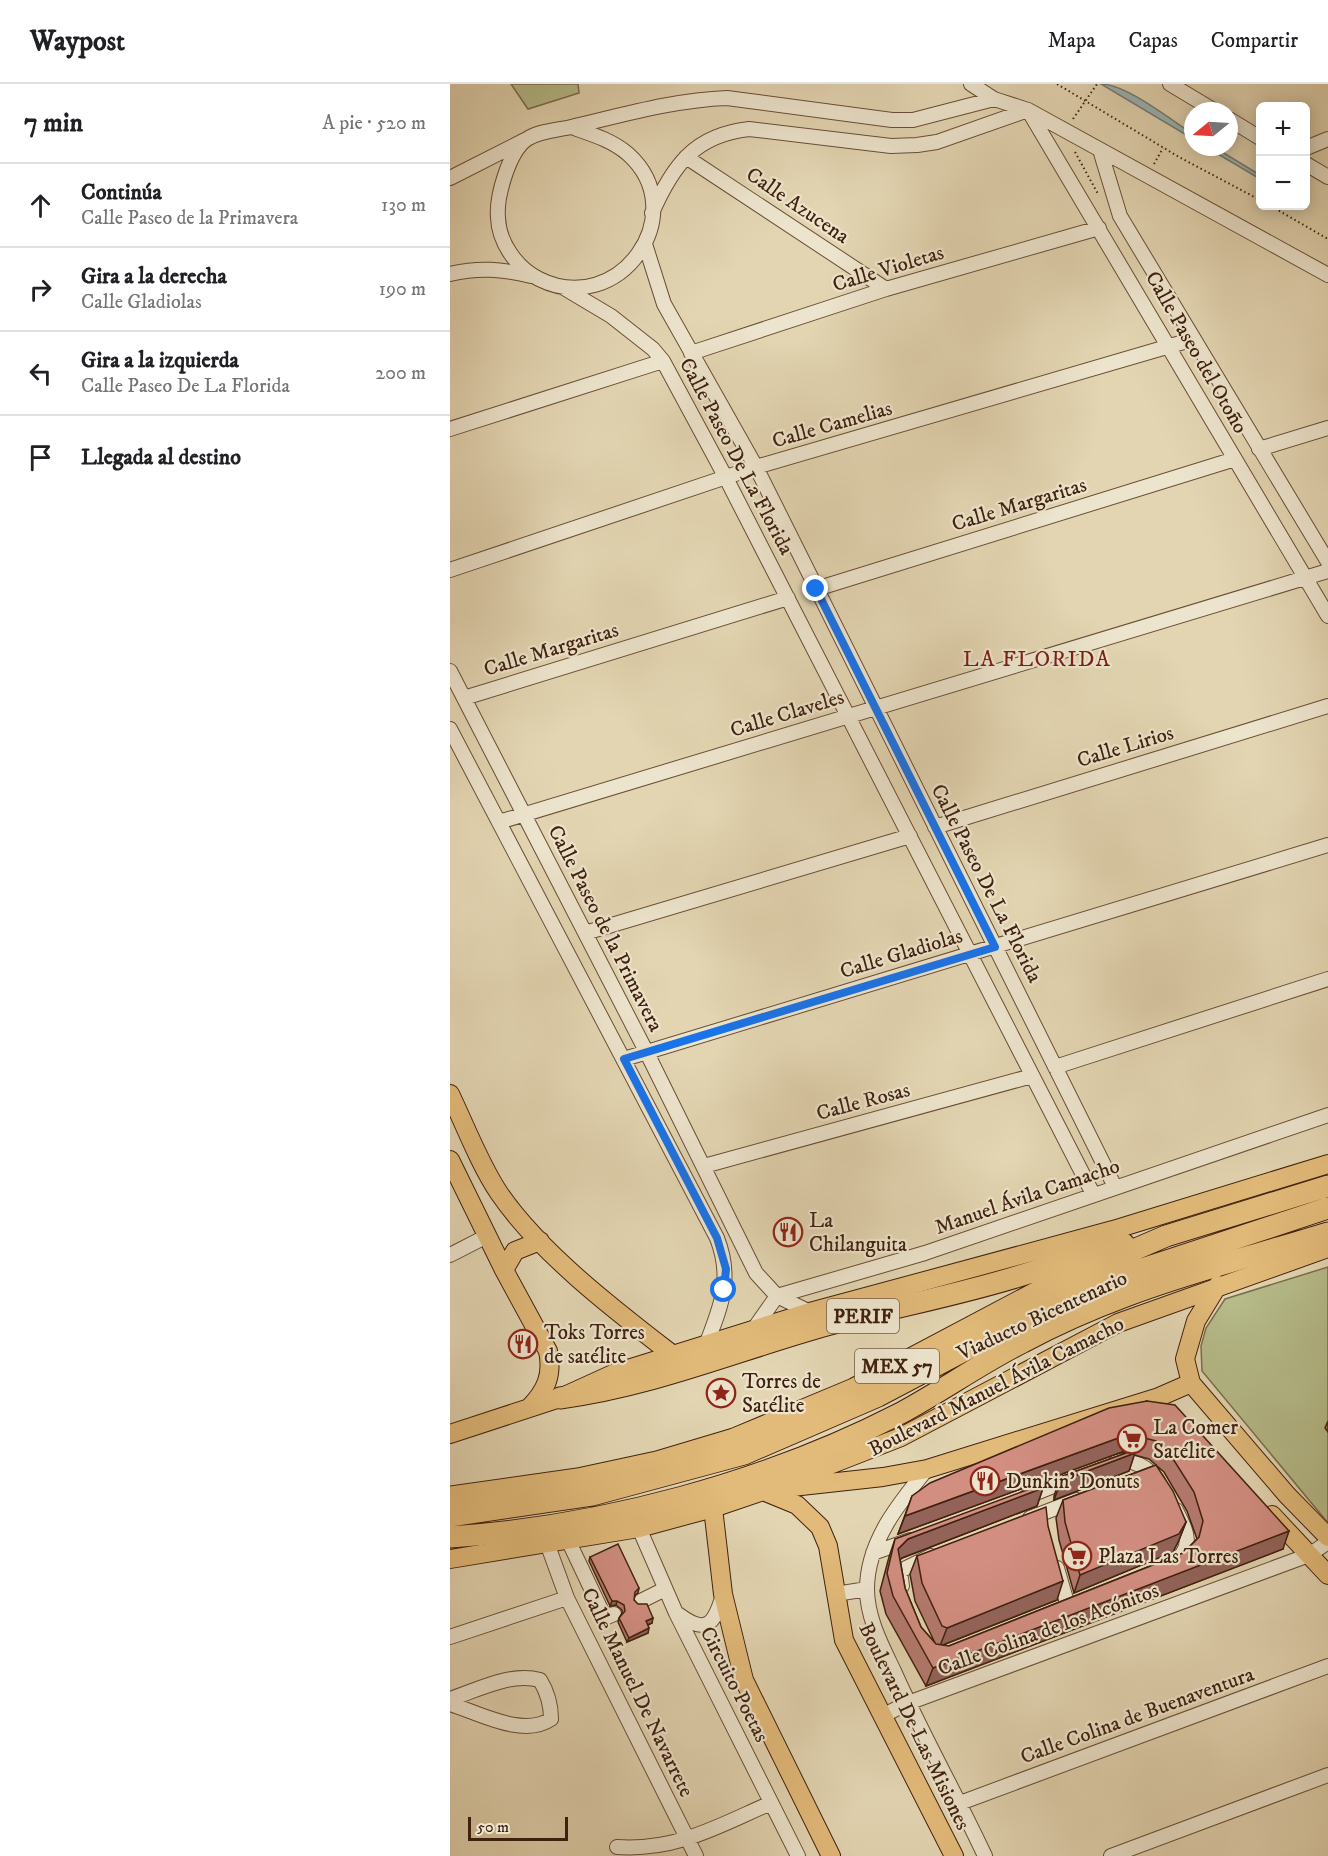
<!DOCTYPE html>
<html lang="es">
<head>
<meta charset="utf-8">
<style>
  :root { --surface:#fff; --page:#f2f2f2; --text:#202124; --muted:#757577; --line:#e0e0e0 }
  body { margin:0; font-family:"IM FELL DW Pica",serif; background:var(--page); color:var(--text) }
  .controls { position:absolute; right:18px; top:18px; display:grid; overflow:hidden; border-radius:9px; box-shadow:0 3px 15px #0003 }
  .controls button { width:54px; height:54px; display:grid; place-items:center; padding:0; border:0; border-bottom:2px solid var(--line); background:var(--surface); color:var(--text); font:30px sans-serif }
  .compass { position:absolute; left:734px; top:18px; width:54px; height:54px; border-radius:50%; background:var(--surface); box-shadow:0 3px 15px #0003; rotate:252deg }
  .scale { position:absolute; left:18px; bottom:15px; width:100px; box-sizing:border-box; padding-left:6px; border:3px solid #40210e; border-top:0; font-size:16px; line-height:21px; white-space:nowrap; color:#40210e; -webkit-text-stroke:4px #ede4cd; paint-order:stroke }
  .stop { position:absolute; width:18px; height:18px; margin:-14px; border:4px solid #1a73e8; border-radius:50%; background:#fff }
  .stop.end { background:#1a73e8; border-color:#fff; box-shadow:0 2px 6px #0008 }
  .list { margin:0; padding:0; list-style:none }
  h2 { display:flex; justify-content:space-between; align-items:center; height:78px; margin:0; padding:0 24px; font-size:26px }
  h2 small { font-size:20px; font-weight:400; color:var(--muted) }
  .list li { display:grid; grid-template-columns:39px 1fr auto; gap:18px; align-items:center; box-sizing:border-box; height:84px; padding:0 24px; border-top:2px solid var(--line) }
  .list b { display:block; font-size:22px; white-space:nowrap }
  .list p { margin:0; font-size:20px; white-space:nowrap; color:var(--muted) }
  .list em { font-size:20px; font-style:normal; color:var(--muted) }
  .icon { flex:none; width:33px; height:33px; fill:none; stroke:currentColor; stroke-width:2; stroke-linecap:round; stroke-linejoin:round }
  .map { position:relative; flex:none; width:878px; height:1772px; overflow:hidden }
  header { display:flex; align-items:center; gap:36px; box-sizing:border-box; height:84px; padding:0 30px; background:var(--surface); border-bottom:2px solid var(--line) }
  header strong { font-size:28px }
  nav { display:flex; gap:33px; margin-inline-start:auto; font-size:21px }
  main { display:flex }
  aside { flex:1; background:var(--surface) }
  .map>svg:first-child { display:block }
</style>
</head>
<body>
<header>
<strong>Waypost</strong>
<nav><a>Mapa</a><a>Capas</a><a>Compartir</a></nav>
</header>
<main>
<aside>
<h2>7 min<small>A pie · 520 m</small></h2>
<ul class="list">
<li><svg class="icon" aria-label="ahead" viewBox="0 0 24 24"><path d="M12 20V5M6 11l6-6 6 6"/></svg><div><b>Continúa</b><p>Calle Paseo de la Primavera</p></div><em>130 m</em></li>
<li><svg class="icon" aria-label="right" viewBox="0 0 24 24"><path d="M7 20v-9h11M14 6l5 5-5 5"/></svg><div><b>Gira a la derecha</b><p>Calle Gladiolas</p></div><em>190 m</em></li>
<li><svg class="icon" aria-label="left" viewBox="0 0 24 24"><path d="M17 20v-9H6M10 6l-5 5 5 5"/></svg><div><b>Gira a la izquierda</b><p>Calle Paseo De La Florida</p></div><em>200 m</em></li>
<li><svg class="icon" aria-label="arrive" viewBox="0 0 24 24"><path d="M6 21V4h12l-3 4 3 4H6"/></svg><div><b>Llegada al destino</b></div></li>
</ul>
</aside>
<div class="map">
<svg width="878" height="1772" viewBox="0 0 878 1772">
  <rect width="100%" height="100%" fill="#e3d5b2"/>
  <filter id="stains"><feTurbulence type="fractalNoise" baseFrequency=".00333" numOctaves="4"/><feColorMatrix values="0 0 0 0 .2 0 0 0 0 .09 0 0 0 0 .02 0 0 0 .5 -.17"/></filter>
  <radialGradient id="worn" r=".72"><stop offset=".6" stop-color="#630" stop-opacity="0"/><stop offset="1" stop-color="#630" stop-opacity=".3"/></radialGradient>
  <path fill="#b6bc8a" stroke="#7b6e4c" stroke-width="1.5" d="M61,0H128L129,9L78,25Z
    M878,1183V1439L752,1287L751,1262L756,1244L775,1215Z"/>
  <path fill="#9ab6b7" stroke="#767a73" stroke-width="1.5" d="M651,0C676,0 721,36 743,50V55Z
    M756,63H764L810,91V95Z"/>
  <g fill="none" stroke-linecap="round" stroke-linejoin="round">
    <g stroke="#694e37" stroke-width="16">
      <path id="minor" d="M521,0L544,15L578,26L878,191
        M720,0L765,27
        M779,35L810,54
        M121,43C141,50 162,56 178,70C244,129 169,235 89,195C67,184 49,159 48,134C46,113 59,67 77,55C89,47 108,46 121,43C173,31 224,16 277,14L442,36H463L544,15
        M856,64L878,55
        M650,66L670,132L878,478
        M236,73L436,205
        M856,80L878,93
        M0,94L75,56
        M202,129C223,81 245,51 299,45L441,62L467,61L487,58L578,26L878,532
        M195,160L214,220L306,383L665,1103
        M0,190C29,183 52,185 81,192
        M114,204L161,232L203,265L213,277L276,394L643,1110
        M241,269L436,205L649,144
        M0,345L213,277
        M809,365L878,344
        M0,486L306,383L744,255
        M366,505L785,375
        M0,587L197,969L306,1189L327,1212L360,1228
        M14,614L338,514
        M0,645L267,1154C283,1195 271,1222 256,1261
        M49,738L878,487
        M485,743L878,622
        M135,849L460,752
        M174,975L878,761
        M605,983L878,895
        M254,1082L582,992
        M0,1171L37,1152
        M303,1246L327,1212L475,1169L878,1031
        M666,1378C683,1374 699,1384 708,1397
        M477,1385C449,1419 417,1458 417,1505C417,1534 432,1562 444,1587C472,1650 506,1710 535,1772
        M576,1413L623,1394
        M580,1434L627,1416
        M189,1444L226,1529L348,1772
        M118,1456L155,1534L164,1530
        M97,1459L117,1514L246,1772
        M423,1469L460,1456
        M722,1480C745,1463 737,1448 726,1426
        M607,1484L618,1522
        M452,1502L450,1487L481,1472
        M386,1510L417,1505
        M191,1517L215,1505
        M228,1530C256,1551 264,1541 273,1511
        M0,1553L117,1514
        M0,1615C28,1606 60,1588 90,1596C98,1609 101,1620 101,1635C73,1654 29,1629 0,1620
        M432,1632L458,1619L859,1471L878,1458
        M510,1719L878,1582
        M167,1763C227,1767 268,1742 321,1719
        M661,1772L878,1691"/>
    </g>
    <g stroke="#40210e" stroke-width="20">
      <path id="major" d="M0,1010C15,1041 30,1081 49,1109C90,1169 166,1227 223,1271
        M0,1076L54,1186L98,1267C103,1291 96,1307 79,1324
        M54,1186L65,1167L90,1157
        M768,1201L746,1237L735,1275L741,1299L837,1411L878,1453
        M0,1350L110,1314L165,1289L360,1228L663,1146L878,1080
        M342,1403L433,1393L477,1385L709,1313L741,1299
        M313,1407L347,1421L370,1443L378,1462L394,1556L504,1772
        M263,1424L273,1510L294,1596L381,1772
        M822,1431L878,1491
        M0,1475L189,1444L263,1424L313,1407L451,1353L668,1239L878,1164"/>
    </g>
    <g stroke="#40210e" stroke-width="23">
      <path id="highway" d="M110,1314C202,1302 287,1266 377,1241C439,1224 504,1212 566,1193C602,1182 637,1168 674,1160
        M0,1413L128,1395L207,1378L284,1355L404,1305L593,1205L716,1152L878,1102
        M0,1432L142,1411L294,1370L428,1312L563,1241L656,1197L878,1124
        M0,1453C151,1443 315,1399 451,1329C492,1307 531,1279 573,1258C605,1241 641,1225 676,1212C741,1187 811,1170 878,1149"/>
    </g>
    <path stroke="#40210e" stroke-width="2" stroke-dasharray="1.5 3" stroke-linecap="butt" d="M607,0L729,73L810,116
      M623,35L647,0
      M625,68L648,110
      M704,80L713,64
      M821,122L878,155"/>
    <use href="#minor" stroke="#ede4cd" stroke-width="14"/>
    <use href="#major" stroke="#e2ba79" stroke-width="18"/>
    <use href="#highway" stroke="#e2ba79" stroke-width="21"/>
  </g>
  <path fill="#b57a6f" stroke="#40210e" stroke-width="1.5" d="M697,1317L833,1465L476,1602L436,1530L430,1507L439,1473L445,1455L593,1404L587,1422L452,1474L450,1475L455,1504L471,1543L485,1559L465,1517L460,1490L467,1472L607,1516L493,1561L499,1562L733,1469L747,1455L737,1427L714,1388L707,1382L736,1438L729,1456L723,1468L624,1509L609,1456L606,1434L613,1416L706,1381L699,1375L684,1371L679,1387L604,1416V1412L610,1393L676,1369L672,1368L448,1450L462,1412Z
    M878,1337V1348L875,1344Z
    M140,1473L189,1504L188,1509L185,1511L184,1516L202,1539L198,1541V1549L177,1558L168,1538L169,1534L172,1529V1526L166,1521L160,1522L139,1477Z"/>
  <path fill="#93635a" stroke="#40210e" stroke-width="1.5" d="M679,1350L672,1368L448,1450L455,1432Z
    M685,1369L679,1387L604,1416L611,1397Z
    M593,1404L587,1422L452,1474L442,1484L448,1465L458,1455Z
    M736,1438L729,1456L723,1468L624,1509L630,1491Z
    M839,1447L833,1465L476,1602L483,1584Z
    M613,1497L607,1516L490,1562L497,1544Z
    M162,1517H167L166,1521L160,1522Z
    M203,1534L202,1539L195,1542L196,1537Z
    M199,1544L198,1549L177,1558L179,1554Z"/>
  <path fill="#d28e81" stroke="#40210e" stroke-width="1.5" d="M697,1317L725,1321L839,1447L483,1584L443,1512L437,1489L445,1455L593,1400V1404L458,1455L448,1465L455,1504L471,1543L486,1560L499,1562L733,1469L749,1453L753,1437L744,1408L720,1370L706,1357L679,1350L455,1432L462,1412L480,1399L659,1324Z
    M679,1368L685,1369L611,1397L610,1393Z
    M706,1381L723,1407L736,1438L729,1450L630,1491L615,1438L613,1416Z
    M596,1423L598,1442L613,1497L497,1544L492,1542L472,1499L467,1472Z
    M168,1460L189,1504L185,1508L184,1516L188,1520H197L203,1534L196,1537L199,1544L179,1554L169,1534L175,1527L174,1521L167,1517H162L140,1473Z"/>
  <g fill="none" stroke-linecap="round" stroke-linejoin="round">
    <path stroke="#1a73e8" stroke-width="8" d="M274,1206L276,1185L267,1154L174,975L545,863L366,505"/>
  </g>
  <defs>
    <g id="restaurant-ring" transform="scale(1.5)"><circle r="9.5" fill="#ede4cd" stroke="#8f2418" stroke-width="1.5"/><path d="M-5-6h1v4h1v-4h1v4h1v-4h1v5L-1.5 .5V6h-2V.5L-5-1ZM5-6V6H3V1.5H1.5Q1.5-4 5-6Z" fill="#8f2418"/></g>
    <g id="sight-ring" transform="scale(1.5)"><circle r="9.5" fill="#ede4cd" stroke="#8f2418" stroke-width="1.5"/><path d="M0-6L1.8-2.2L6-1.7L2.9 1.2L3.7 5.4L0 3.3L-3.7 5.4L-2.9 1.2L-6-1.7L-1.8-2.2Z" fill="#8f2418"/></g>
    <g id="supermarket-ring" transform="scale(1.5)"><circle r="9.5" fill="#ede4cd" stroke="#8f2418" stroke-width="1.5"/><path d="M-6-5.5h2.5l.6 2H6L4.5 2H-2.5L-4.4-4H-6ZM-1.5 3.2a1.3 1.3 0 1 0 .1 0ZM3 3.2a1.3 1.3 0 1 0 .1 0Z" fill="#8f2418"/></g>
  </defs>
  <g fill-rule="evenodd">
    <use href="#restaurant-ring" x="338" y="1148"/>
    <use href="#restaurant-ring" x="73" y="1260"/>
    <use href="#sight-ring" x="271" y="1309"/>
    <use href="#supermarket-ring" x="682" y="1355"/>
    <use href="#restaurant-ring" x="535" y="1397"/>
    <use href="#supermarket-ring" x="627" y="1472"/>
  </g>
  <g text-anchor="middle" stroke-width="4.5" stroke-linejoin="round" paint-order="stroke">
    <g fill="#ede4cd" stroke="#745c47" stroke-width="1.5">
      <rect x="377" y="1215" width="72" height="34" rx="4.5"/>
      <rect x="405" y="1265" width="84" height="34" rx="4.5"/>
    </g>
    <g font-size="20" font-weight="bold" fill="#40210e">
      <text x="413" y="1239">PERIF</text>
      <text x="447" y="1289">MEX 57</text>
    </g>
    <g font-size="21" fill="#40210e" stroke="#ede4cd">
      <text transform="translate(348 121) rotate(34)" y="7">Calle Azucena</text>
      <text transform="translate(438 184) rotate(-17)" y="7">Calle Violetas</text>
      <text transform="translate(747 268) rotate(60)" y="7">Calle Paseo del Otoño</text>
      <text transform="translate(382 340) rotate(-16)" y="7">Calle Camelias</text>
      <text transform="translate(287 372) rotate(62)" y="7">Calle Paseo De La Florida</text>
      <text transform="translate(569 420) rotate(-17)" y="7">Calle Margaritas</text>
      <text transform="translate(101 565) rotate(-17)" y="7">Calle Margaritas</text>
      <text transform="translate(337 629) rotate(-17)" y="7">Calle Claveles</text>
      <text transform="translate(675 662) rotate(-17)" y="7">Calle Lirios</text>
      <text transform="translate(537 799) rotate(63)" y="7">Calle Paseo De La Florida</text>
      <text transform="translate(156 844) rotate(63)" y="7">Calle Paseo de la Primavera</text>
      <text transform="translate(451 869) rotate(-17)" y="7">Calle Gladiolas</text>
      <text transform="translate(413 1017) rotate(-15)" y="7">Calle Rosas</text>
      <text transform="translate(577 1112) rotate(-19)" y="7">Manuel Ávila Camacho</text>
      <text transform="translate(592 1231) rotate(-25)" y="7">Viaducto Bicentenario</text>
      <text transform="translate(546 1302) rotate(-27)" y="7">Boulevard Manuel Ávila Camacho</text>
      <text transform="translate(598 1545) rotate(-20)" y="7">Calle Colina de los Acónitos</text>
      <text transform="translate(285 1600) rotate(63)" y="7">Circuito Poetas</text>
      <text transform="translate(188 1608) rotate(64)" y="7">Calle Manuel De Navarrete</text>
      <text transform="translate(687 1631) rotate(-20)" y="7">Calle Colina de Buenaventura</text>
      <text transform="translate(465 1642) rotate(64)" y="7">Boulevard De Las Misiones</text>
    </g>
    <g font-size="21" fill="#40210e" stroke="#ede4cd" text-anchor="start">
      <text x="359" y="1143">La<tspan x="359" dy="24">Chilanguita</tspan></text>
      <text x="94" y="1255">Toks Torres<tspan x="94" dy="24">de satélite</tspan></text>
      <text x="292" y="1304">Torres de<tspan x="292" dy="24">Satélite</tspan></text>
      <text x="703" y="1350">La Comer<tspan x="703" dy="24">Satélite</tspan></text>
      <text x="556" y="1404">Dunkin' Donuts</text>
      <text x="648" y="1479">Plaza Las Torres</text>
    </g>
    <g font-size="22" letter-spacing="1.5" fill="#7a1f14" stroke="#ede4cd">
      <text x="587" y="582">LA FLORIDA</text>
    </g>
  </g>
  <rect width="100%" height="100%" filter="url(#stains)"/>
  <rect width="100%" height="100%" fill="url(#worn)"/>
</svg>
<div class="controls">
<button>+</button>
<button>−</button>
</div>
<svg class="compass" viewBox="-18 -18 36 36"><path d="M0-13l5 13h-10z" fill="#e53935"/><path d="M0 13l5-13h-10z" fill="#757577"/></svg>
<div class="scale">50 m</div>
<div class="stop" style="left:274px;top:1206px"></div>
<div class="stop end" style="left:366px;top:505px"></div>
</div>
</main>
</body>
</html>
